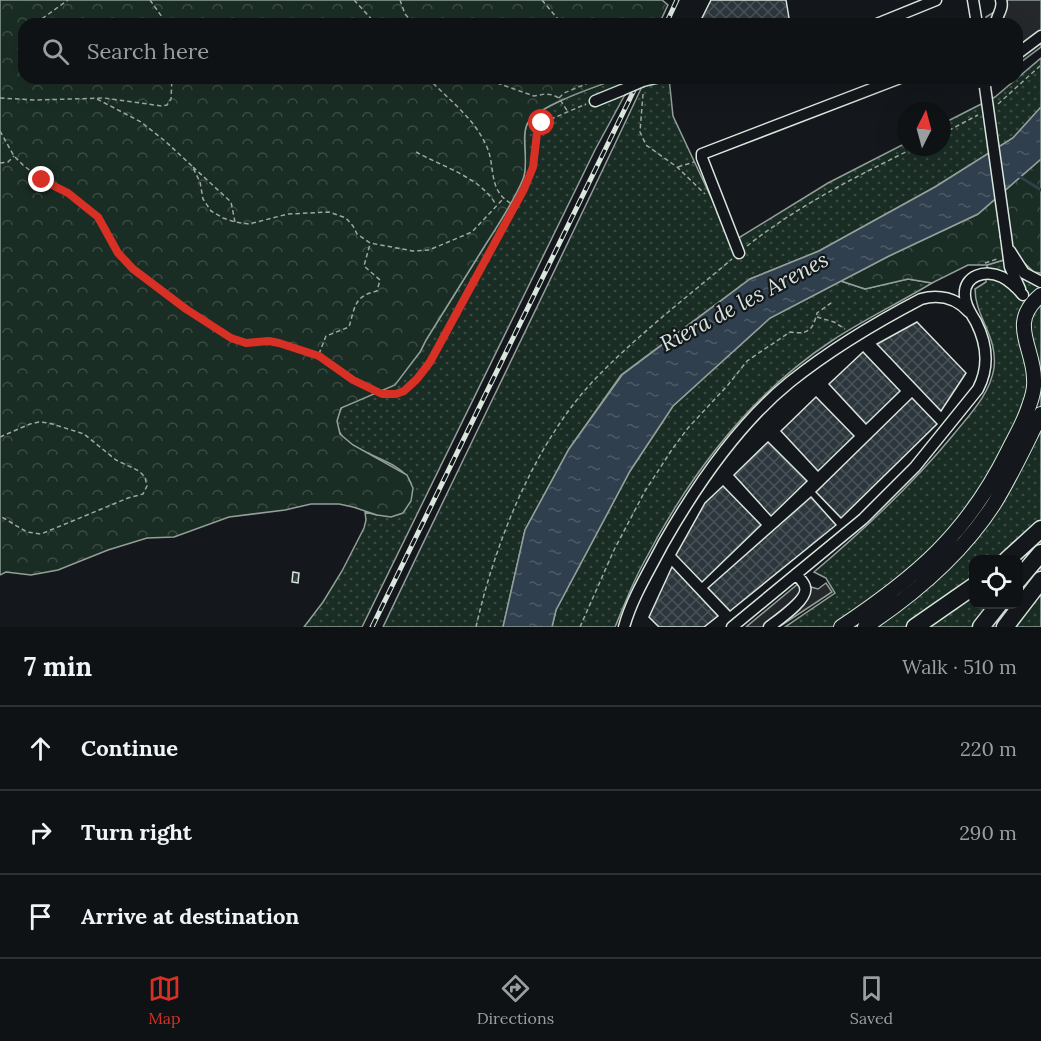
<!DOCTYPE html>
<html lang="en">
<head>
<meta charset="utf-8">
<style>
  :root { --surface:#0f1215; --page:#1d2022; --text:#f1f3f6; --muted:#9b9ea0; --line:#2f3234; --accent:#d93025 }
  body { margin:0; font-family:Lora,serif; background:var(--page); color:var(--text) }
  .controls { position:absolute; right:18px; bottom:18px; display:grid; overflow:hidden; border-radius:12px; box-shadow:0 6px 24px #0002 }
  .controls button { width:54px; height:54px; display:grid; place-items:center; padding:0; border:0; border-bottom:2px solid var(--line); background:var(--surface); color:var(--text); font:30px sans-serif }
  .compass { position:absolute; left:897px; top:102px; width:54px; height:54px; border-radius:50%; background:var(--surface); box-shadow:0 6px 24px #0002; rotate:6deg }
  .stop { position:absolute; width:18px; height:18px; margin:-14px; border:4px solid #d93025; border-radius:50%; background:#fff }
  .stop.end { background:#d93025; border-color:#fff; box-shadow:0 2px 6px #0008 }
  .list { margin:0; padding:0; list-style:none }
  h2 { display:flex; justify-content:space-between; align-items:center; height:78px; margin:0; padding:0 24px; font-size:26px }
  h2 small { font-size:20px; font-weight:400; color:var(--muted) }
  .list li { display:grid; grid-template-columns:39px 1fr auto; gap:18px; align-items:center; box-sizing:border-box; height:84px; padding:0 24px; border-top:2px solid var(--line) }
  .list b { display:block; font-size:22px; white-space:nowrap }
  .list em { font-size:20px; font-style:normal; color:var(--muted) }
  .icon { flex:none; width:33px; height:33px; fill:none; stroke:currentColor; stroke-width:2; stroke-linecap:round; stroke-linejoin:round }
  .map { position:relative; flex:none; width:1041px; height:627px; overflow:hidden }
  .search { position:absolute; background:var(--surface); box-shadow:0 6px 24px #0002; left:18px; right:18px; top:18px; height:66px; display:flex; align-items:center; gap:15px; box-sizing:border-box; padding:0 21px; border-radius:18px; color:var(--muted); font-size:22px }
  .sheet { height:330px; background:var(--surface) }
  nav { display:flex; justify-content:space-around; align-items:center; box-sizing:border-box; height:84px; border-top:2px solid var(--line); background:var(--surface); font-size:16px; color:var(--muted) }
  nav a { display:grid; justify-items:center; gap:3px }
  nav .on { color:var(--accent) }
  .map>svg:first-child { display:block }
</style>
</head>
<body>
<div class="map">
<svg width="1041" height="627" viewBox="0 0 1041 627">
  <defs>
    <pattern id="grass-dots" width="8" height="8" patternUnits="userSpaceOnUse" patternTransform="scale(1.5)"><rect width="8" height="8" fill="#1a2d24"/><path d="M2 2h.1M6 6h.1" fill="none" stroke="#3b4b43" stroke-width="1.8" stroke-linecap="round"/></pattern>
    <pattern id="forest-crowns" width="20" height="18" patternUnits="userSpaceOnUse" patternTransform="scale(1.5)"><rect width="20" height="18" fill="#1a2d24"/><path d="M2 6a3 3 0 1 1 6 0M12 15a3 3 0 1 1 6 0" fill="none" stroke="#3b4b43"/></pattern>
    <pattern id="water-ripples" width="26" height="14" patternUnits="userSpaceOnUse" patternTransform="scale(1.5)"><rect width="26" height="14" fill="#2f3f4d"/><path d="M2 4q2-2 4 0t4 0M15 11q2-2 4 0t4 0" fill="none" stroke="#4c5b66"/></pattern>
    <pattern id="building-cross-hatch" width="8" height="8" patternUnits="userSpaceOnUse" patternTransform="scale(1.5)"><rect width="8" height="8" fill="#2c363c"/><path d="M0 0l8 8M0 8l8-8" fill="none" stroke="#4a5358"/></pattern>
  </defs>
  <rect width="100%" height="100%" fill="#14181c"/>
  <path fill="url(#grass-dots)" stroke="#939e99" stroke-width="1.5" fill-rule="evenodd" d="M1041,58V107L1013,138L935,187L819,251L750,279L621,375L569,449L525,530L503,627H383C470,444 560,262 646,78H669L673,116L732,242L828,183L906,143V147H942V124L995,97Z
    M619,78H634L595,150L362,627H304L323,602L342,571L364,528L366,520L365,512L377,515L403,512C442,454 335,463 337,421C337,417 340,411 342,407L420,352L426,340C445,309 465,278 484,247C498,225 513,203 523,179C530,162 519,134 529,121C542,104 598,86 619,78Z
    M1017,256L1034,272L1041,273V627H785L835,593L826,578L814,572C865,529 912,485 954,434C970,414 990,394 994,368C998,336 975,317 975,289L986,282L987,265ZM974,560H1018V604H974Z
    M908,279L932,283C899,303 865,319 833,340C749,395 688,477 643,564C632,584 624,606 615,627H552L556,610L630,471L673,406L770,318L841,281L865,289Z"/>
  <path fill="url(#forest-crowns)" stroke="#939e99" stroke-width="1.5" d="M0,0H662L668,5L659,24H24V78H619C598,86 542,104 529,121C519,134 530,162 523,179C513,203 498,225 484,247C465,278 445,309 426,340L420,352L395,385L341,408L337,421L340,434L353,445L407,475L413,488L411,501L403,513L391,517L377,515L353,507L339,504H311L285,510L229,517L174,537L147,538L108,550L58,570L31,575L6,572L0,575Z
    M1041,159V273L1034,272L1017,256L987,265H968L932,283L908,279L865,289L841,281L889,256L978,214Z"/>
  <path fill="#24282b" stroke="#939e99" stroke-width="1.5" d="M1001,0H1041V47L1017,65V24H987L986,17L996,11Z
    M805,578L811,587L818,589L826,583L832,592L779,627H746Z"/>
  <path fill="url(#water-ripples)" stroke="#939e99" stroke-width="1.5" d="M1041,107V159L978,214L889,256L770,318L673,406L630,471L556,610L552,627H503L525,530L569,449L622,375L750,279L819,251L935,187L1013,138Z"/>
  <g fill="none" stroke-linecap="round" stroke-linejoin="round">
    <path stroke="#2f3f4d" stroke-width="3" d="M1017,175L1041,190"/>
  </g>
  <path fill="url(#building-cross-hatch)" stroke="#d8e6dc" stroke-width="1.5" d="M711,0H786L790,24H699Z
    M917,322L966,373L941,411L877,344Z
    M863,352L900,391L866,424L829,384Z
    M816,397L854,436L818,471L781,431Z
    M912,398L937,424L841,518L816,492Z
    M768,442L807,481L771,516L734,475Z
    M723,486L761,525L702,582L676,555L705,503Z
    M811,497L836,525L730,611L708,588Z
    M672,567L718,616L704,627H659L649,617Z
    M293,572L299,573L298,583L292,582Z"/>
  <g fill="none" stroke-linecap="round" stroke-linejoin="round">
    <g stroke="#d8e6dc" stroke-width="13">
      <path id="minor" d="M973,0L977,24
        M877,24L936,0
        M996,24C996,15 1004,10 1001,0
        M1017,54L1041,36
        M643,81L656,78
        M595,101L622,90
        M1006,237L1010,267L1020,289
        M1010,251L1024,273L1041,282
        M739,253L702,158V154L900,78
        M624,627C632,598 649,571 663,544C696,486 737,425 790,382C830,350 875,323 921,299C939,294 956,298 969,312
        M732,627L863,519L915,467L978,389C990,366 987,344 976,322C971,313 965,306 965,296C963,275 986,269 1002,277C1010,281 1017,288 1023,295
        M769,627C778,620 809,599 805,587C804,582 799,578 796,574"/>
    </g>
    <g stroke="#d8e6dc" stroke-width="16">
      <path id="major" d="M841,627C916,577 967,534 1008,451C1015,437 1024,422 1029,406C1032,398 1035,388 1034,379C1034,347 1007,323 1041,295
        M865,627C915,594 961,555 994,504C1012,475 1026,444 1041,414"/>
    </g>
    <g stroke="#d8e6dc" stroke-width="19">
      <path id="highway" d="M1007,560L1041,529
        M1018,580L1041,553
        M915,627L974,586
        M981,627L999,604
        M1005,627L1041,580"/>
    </g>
    <path stroke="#9da8a2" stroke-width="1.5" stroke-dasharray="4.5 3" stroke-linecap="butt" d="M150,0L167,24
      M354,0L376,24
      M400,0L405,14L414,24
      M542,0L562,24
      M36,23L68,0
      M428,78C448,99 474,118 486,145C497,168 486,191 514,205
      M483,78L534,96L545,94L553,95L559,98L568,112
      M643,94L640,132L646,145L677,167L705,194
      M0,98L36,100L104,98L162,106L167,105L171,99L172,78
      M559,98L564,93L586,84L589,78
      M97,99L141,122L165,141L192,166L200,182L203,199L211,211L223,218L235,222L249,224L288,214L329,212L346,218L353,226L357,234L370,243L413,251L429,250L472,232L502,200
      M998,104L1041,65
      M0,131L14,156L23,165L42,180L68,193L91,209L103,223L114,246L125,262L186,309L210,325L240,341H269L319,355L365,387C397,404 412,388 430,362L524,189L533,167L537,133L542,123L586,104
      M942,134L978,115
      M416,152C441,166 482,178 496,205
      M0,163L8,162L14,156
      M193,167L231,202L235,222
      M678,167L694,162
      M747,246C799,205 857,176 916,147
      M985,263L997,259
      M817,317L834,322L845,329
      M319,354L326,336L349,327C355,307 354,296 377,291L380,280L364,266L370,244
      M0,437L30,424L39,422L49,423L84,434L116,460L139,471L145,477L147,486L143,494L128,498L41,534L27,532L0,516
      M476,627C495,542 536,439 598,376C639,334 687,297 732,259
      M580,627L614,550L645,491L673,448L688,428L728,385L747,361L790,332C808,335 813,330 817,313L831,303"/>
    <use href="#minor" stroke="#14181c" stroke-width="10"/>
    <use href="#major" stroke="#14181c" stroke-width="14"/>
    <use href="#highway" stroke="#14181c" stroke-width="16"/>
    <g stroke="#d8e6dc" stroke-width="5">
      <path id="rail" d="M666,24L677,0
        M372,627L640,78"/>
    </g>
    <use href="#rail" stroke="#14181c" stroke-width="3" stroke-dasharray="9" stroke-linecap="butt"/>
    <g stroke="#d8e6dc" stroke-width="13" stroke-linecap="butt">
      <path id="minor-bridge" d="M985,87L1006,237
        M622,90L643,81"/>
    </g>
    <use href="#minor-bridge" stroke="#14181c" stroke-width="10"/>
  </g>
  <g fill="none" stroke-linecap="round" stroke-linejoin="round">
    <path stroke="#d93025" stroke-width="8" d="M42,180L68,193L98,217L118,253L133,269L186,309L231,338L246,343L269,341L279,343L319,356L353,380L382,394H396L404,391L417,379L430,362L524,189L533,167L537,133L542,123"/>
  </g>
  <g text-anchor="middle" stroke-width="4.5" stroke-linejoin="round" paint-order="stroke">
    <g font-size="22" font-style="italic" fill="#d8e6dc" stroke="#14181c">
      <text transform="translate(744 301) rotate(-28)" y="8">Riera de les Arenes</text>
    </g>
  </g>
</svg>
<div class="controls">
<button><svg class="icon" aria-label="locate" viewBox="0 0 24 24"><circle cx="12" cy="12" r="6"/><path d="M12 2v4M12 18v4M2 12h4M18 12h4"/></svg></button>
</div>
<svg class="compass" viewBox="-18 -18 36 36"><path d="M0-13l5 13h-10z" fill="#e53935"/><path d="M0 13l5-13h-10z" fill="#9b9ea0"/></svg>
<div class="stop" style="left:542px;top:123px"></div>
<div class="stop end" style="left:42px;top:180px"></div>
<div class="search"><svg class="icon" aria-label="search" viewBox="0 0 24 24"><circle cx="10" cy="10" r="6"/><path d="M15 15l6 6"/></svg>Search here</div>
</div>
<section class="sheet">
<h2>7 min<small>Walk · 510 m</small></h2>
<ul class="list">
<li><svg class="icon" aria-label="ahead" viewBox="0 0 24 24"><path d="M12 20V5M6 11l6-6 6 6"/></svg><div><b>Continue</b></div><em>220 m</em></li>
<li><svg class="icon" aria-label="right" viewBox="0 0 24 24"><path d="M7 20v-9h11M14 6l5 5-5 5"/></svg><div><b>Turn right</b></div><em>290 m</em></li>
<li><svg class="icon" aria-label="arrive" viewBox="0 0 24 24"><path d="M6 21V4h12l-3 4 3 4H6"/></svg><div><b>Arrive at destination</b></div></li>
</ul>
</section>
<nav>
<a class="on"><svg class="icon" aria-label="map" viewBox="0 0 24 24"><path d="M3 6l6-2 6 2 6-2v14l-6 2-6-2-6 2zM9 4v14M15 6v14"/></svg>Map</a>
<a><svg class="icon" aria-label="directions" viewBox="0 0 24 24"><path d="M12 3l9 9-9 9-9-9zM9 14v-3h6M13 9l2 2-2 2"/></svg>Directions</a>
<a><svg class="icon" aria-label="saved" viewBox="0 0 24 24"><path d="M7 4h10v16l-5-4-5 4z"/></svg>Saved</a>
</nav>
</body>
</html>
